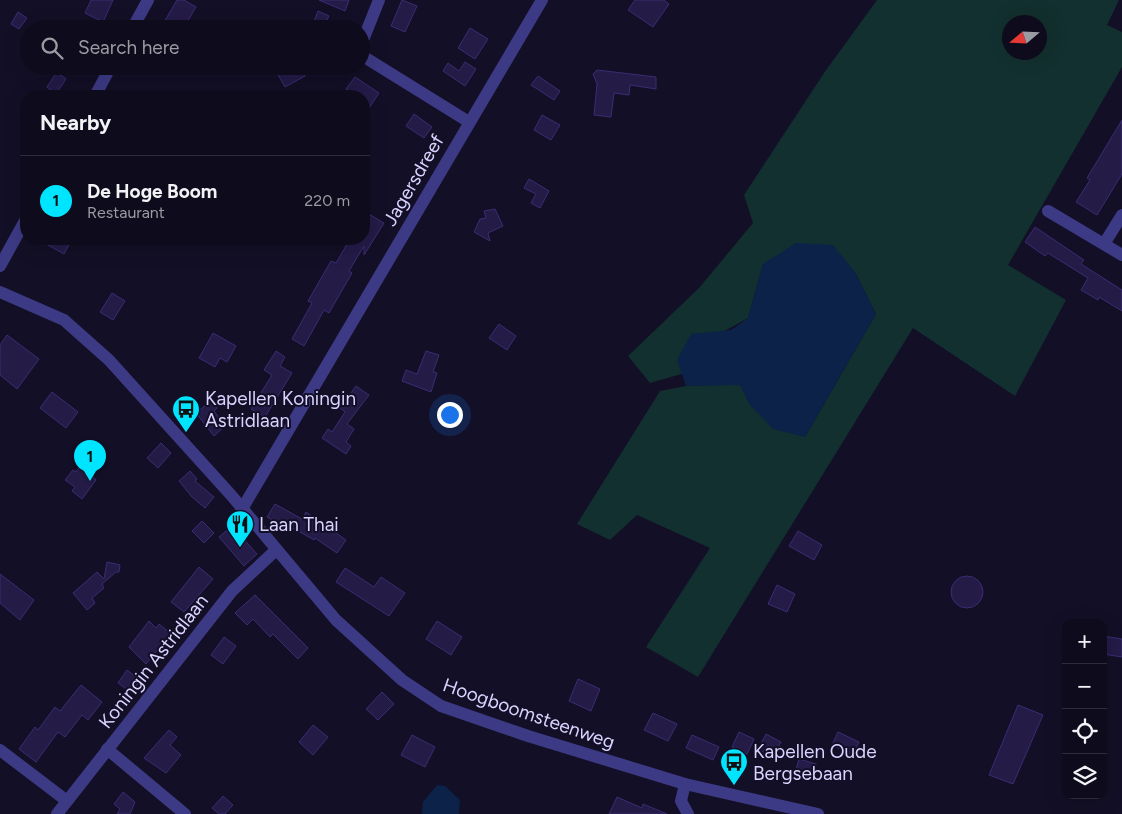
<!DOCTYPE html>
<html lang="en">
<head>
<meta charset="utf-8">
<style>
  :root { --surface:#0e0b1c; --page:#1c1929; --text:#f1f3f6; --muted:#9b9ba3; --line:#2e2b3b; --accent:#00e5ff }
  body { margin:0; font-family:Figtree,sans-serif; background:var(--page); color:var(--text) }
  .controls { position:absolute; right:15px; bottom:15px; display:grid; overflow:hidden; border-radius:10px; box-shadow:0 5px 20px #0002 }
  .controls button { width:45px; height:45px; display:grid; place-items:center; padding:0; border:0; border-bottom:1px solid var(--line); background:var(--surface); color:var(--text); font:25px sans-serif }
  .compass { position:absolute; left:1002px; top:15px; width:45px; height:45px; border-radius:50%; background:var(--surface); box-shadow:0 5px 20px #0002; rotate:251deg }
  .you { position:absolute; left:449px; top:414px; width:18px; height:18px; margin:-12px; border:4px solid #fff; border-radius:50%; background:#1a73e8; box-shadow:0 0 0 8px #1a73e833 }
  .badge { display:grid; place-items:center; width:32px; height:32px; border-radius:50%; background:var(--accent); color:#111; font-size:16px; font-weight:700 }
  .pin { position:absolute; translate:-50% -41px; filter:drop-shadow(0 1px 2px #0008) }
  .pin::after { content:''; position:absolute; top:26px; width:18px; height:15px; background:inherit; clip-path:polygon(0 0,100% 0,50% 100%) }
  .list { margin:0; padding:0; list-style:none }
  h2 { display:flex; justify-content:space-between; align-items:center; height:65px; margin:0; padding:0 20px; font-size:21px }
  h2 small { font-size:16px; font-weight:400; color:var(--muted) }
  .list li { display:grid; grid-template-columns:32px 1fr auto; gap:15px; align-items:center; box-sizing:border-box; height:90px; padding:0 20px; border-top:1px solid var(--line) }
  .list b { display:block; font-size:19px; white-space:nowrap }
  .list p { margin:0; font-size:16px; white-space:nowrap; color:var(--muted) }
  .list em { font-size:16px; font-style:normal; color:var(--muted) }
  .icon { flex:none; width:28px; height:28px; fill:none; stroke:currentColor; stroke-width:2; stroke-linecap:round; stroke-linejoin:round }
  .map { position:relative; flex:none; width:1122px; height:814px; overflow:hidden }
  .search { position:absolute; background:var(--surface); box-shadow:0 5px 20px #0002; left:20px; top:20px; width:350px; height:55px; display:flex; align-items:center; gap:12px; box-sizing:border-box; padding:0 18px; border-radius:28px; color:var(--muted); font-size:19px }
  .panel { position:absolute; background:var(--surface); box-shadow:0 5px 20px #0002; left:20px; top:90px; width:350px; height:155px; border-radius:20px }
  .map>svg:first-child { display:block }
</style>
</head>
<body>
<div class="map">
<svg width="1122" height="814" viewBox="0 0 1122 814">
  <rect width="100%" height="100%" fill="#130f26"/>
  <path fill="#12302f" fill-rule="evenodd" d="M877,0H1119L1107,25L1122,32V67L1008,265L1066,300L1015,396L913,328L698,677L646,647L710,548L637,515L610,540L577,524L660,391L686,386L740,384L750,405L805,437L876,314L855,272L763,264L748,318L705,342L685,373L650,383L628,356L699,288L753,223L744,195L824,73ZM1010,22H1040V52H1010Z"/>
  <path fill="#0c2248" d="M796,243L833,245L855,272L876,314L805,437L773,429L750,405L740,385L686,386L677,360L691,334L731,330L748,318L763,264Z
    M437,785L445,786L460,800L459,814H422L423,802Z"/>
  <path fill="#241b47" stroke="#3b2d73" d="M91,0H113L103,22L85,13Z
    M177,0H184L196,7L183,29H160Z
    M319,0H349L345,11Z
    M402,0L417,6L405,32L391,26Z
    M635,0H664L669,4L653,27L628,10Z
    M318,11L329,16L326,22L343,29H311Z
    M18,12L27,18L19,29L11,24Z
    M470,28L488,39L475,59L458,48Z
    M465,62L476,69L465,86L443,71L448,63L459,71Z
    M273,66H300L305,76L285,87Z
    M597,70L656,77V89L630,85L629,95L614,93L611,117L594,115L597,84L593,74Z
    M57,72L66,79L56,94L47,87Z
    M538,76L560,91L554,100L531,85Z
    M355,77L379,93L364,116V96H357L346,89Z
    M414,114L432,127L424,138L406,126Z
    M542,115L560,125L551,140L534,130Z
    M1122,120V174L1097,215L1076,202L1090,180L1087,178Z
    M529,179L549,191L540,208L531,203L536,194L524,188Z
    M495,209L503,226L488,233L490,241L474,232L480,219L486,218L484,211Z
    M367,213L384,223L364,255V246L349,271L352,273L329,313L324,310L304,346L292,339L312,303L308,301L331,261L336,263L350,239H364V219Z
    M1035,227L1084,260L1081,264L1122,290V311L1099,297L1098,300L1081,290L1088,278L1048,253L1045,256L1025,242Z
    M37,239H72L64,254Z
    M112,293L125,301L113,320L100,312Z
    M499,324L516,336L507,350L489,338Z
    M213,333L236,346L227,362L220,358L215,367L199,358Z
    M7,335L39,359L17,389L0,375V345Z
    M276,351L285,357L280,366L292,373L265,417L251,409L272,375L264,370Z
    M426,351L439,355L433,372L437,373L431,392L402,381L406,370L417,374Z
    M356,386L369,395L347,424L354,429L346,442L351,446L346,454L322,438L328,429L332,432L345,412L340,408Z
    M52,392L78,412L66,428L40,408Z
    M211,401L217,408L214,411L225,426L214,436L196,413Z
    M161,443L171,453L158,468L147,458Z
    M82,464L96,480L82,499L72,491L75,487L65,480L73,470L76,472Z
    M190,471L197,479L195,481L214,497L205,508L192,497L179,481Z
    M275,504L302,519L306,512L346,540L337,553L315,538L314,540L293,528L292,531L267,517Z
    M202,521L214,533L204,543L192,531Z
    M232,526L257,554L244,566L219,537Z
    M798,531L822,545L814,560L789,546Z
    M107,562L120,565L119,572H116L102,584L104,588L92,598L95,603L87,610L73,593L97,572L104,579Z
    M199,567L213,579L184,612L171,602Z
    M345,568L374,587L381,577L405,593L389,616L336,582Z
    M0,574L34,600L20,620L0,603Z
    M951 592a16 16 0 1 1 32 0a16 16 0 1 1-32 0Z
    M777,585L795,594L787,612L768,604Z
    M255,595L308,648L298,659L273,634L270,637L253,619L247,625L235,613Z
    M149,621L156,628L159,624L171,634L146,664L129,647Z
    M437,621L462,637L451,655L426,639Z
    M1103,636L1122,639V657L1103,654Z
    M224,637L236,646L223,664L211,655Z
    M127,670L140,680L132,693L118,683Z
    M578,679L600,689L591,711L569,701Z
    M81,685L102,702L88,720L82,715L65,737L58,732L36,762L19,749L35,727L38,730L55,707L60,711Z
    M382,692L394,704L378,720L366,709Z
    M1018,705L1043,715L1013,784L989,775Z
    M653,713L677,724L668,741L644,730Z
    M313,725L328,737L313,755L299,742Z
    M169,730L177,737L170,745L181,755L166,773L144,758Z
    M739,732L754,739L747,754L732,747Z
    M838,732L859,742L853,755L832,745Z
    M766,734L781,742L773,757L758,749Z
    M412,735L435,747L425,767L401,755Z
    M692,735L719,747L713,760L686,748Z
    M799,759L816,764L813,777L795,773Z
    M123,792L135,802L130,814H117L120,809L114,804Z
    M223,796L233,805L225,814H219L212,808Z
    M617,797L642,808L643,804L667,814H609Z"/>
  <g fill="none" stroke-linecap="round" stroke-linejoin="round">
    <path stroke="#3d3a85" stroke-width="12" d="M132,29L148,0
      M361,45L379,0
      M361,55L469,122
      M95,96L111,66
      M1048,211L1122,255
      M1104,244L1122,215
      M0,266L26,219
      M242,509L542,0
      M107,749L185,814
      M0,750L67,801
      M685,784L681,801L688,814"/>
    <path stroke="#3d3a85" stroke-width="12" d="M0,292L64,320L109,360L231,495L336,620L402,680L441,706L528,736L685,784L818,814
      M57,814L232,591L276,550"/>
  </g>
  <defs>
    <g id="bus-pin" transform="scale(1.4375)"><path d="M0 17L-7.5 6A9.5 9.5 0 1 1 7.5 6Z" fill="#00e5ff" stroke="#130f26"/><path d="M-5-6H5V4H4V6H2V4H-2V6H-4V4H-5ZM-3.5-4V0h7V-4ZM-3.5 1.2v1.5H-2V1.2ZM2 1.2v1.5H3.5V1.2Z" fill="#111"/></g>
    <g id="restaurant-pin" transform="scale(1.4375)"><path d="M0 17L-7.5 6A9.5 9.5 0 1 1 7.5 6Z" fill="#00e5ff" stroke="#130f26"/><path d="M-5-6h1v4h1v-4h1v4h1v-4h1v5L-1.5 .5V6h-2V.5L-5-1ZM5-6V6H3V1.5H1.5Q1.5-4 5-6Z" fill="#111"/></g>
  </defs>
  <g fill-rule="evenodd">
    <use href="#bus-pin" x="186" y="409"/>
    <use href="#restaurant-pin" x="240" y="524"/>
    <use href="#bus-pin" x="734" y="762"/>
  </g>
  <g text-anchor="middle" stroke-width="4" stroke-linejoin="round" paint-order="stroke">
    <g font-size="19" fill="#d9d4ff" stroke="#130f26">
      <text transform="translate(413 180) rotate(-60)" y="7">Jagersdreef</text>
      <text transform="translate(153 661) rotate(-52)" y="7">Koningin Astridlaan</text>
      <text transform="translate(529 713) rotate(19)" y="7">Hoogboomsteenweg</text>
    </g>
    <g font-size="19" fill="#d9d4ff" stroke="#130f26" text-anchor="start">
      <text x="205" y="405">Kapellen Koningin<tspan x="205" dy="22">Astridlaan</tspan></text>
      <text x="259" y="531">Laan Thai</text>
      <text x="753" y="758">Kapellen Oude<tspan x="753" dy="22">Bergsebaan</tspan></text>
    </g>
  </g>
</svg>
<div class="controls">
<button>+</button>
<button>−</button>
<button><svg class="icon" aria-label="locate" viewBox="0 0 24 24"><circle cx="12" cy="12" r="6"/><path d="M12 2v4M12 18v4M2 12h4M18 12h4"/></svg></button>
<button><svg class="icon" aria-label="layers" viewBox="0 0 24 24"><path d="M12 4l9 5-9 5-9-5zM3 14l9 5 9-5"/></svg></button>
</div>
<svg class="compass" viewBox="-18 -18 36 36"><path d="M0-13l5 13h-10z" fill="#e53935"/><path d="M0 13l5-13h-10z" fill="#9b9ba3"/></svg>
<div class="you"></div>
<div class="pin badge" style="left:90px;top:481px">1</div>
<div class="search"><svg class="icon" aria-label="search" viewBox="0 0 24 24"><circle cx="10" cy="10" r="6"/><path d="M15 15l6 6"/></svg>Search here</div>
<section class="panel">
<h2>Nearby<small></small></h2>
<ul class="list">
<li><span class="badge">1</span><div><b>De Hoge Boom</b><p>Restaurant</p></div><em>220 m</em></li>
</ul>
</section>
</div>
</body>
</html>
